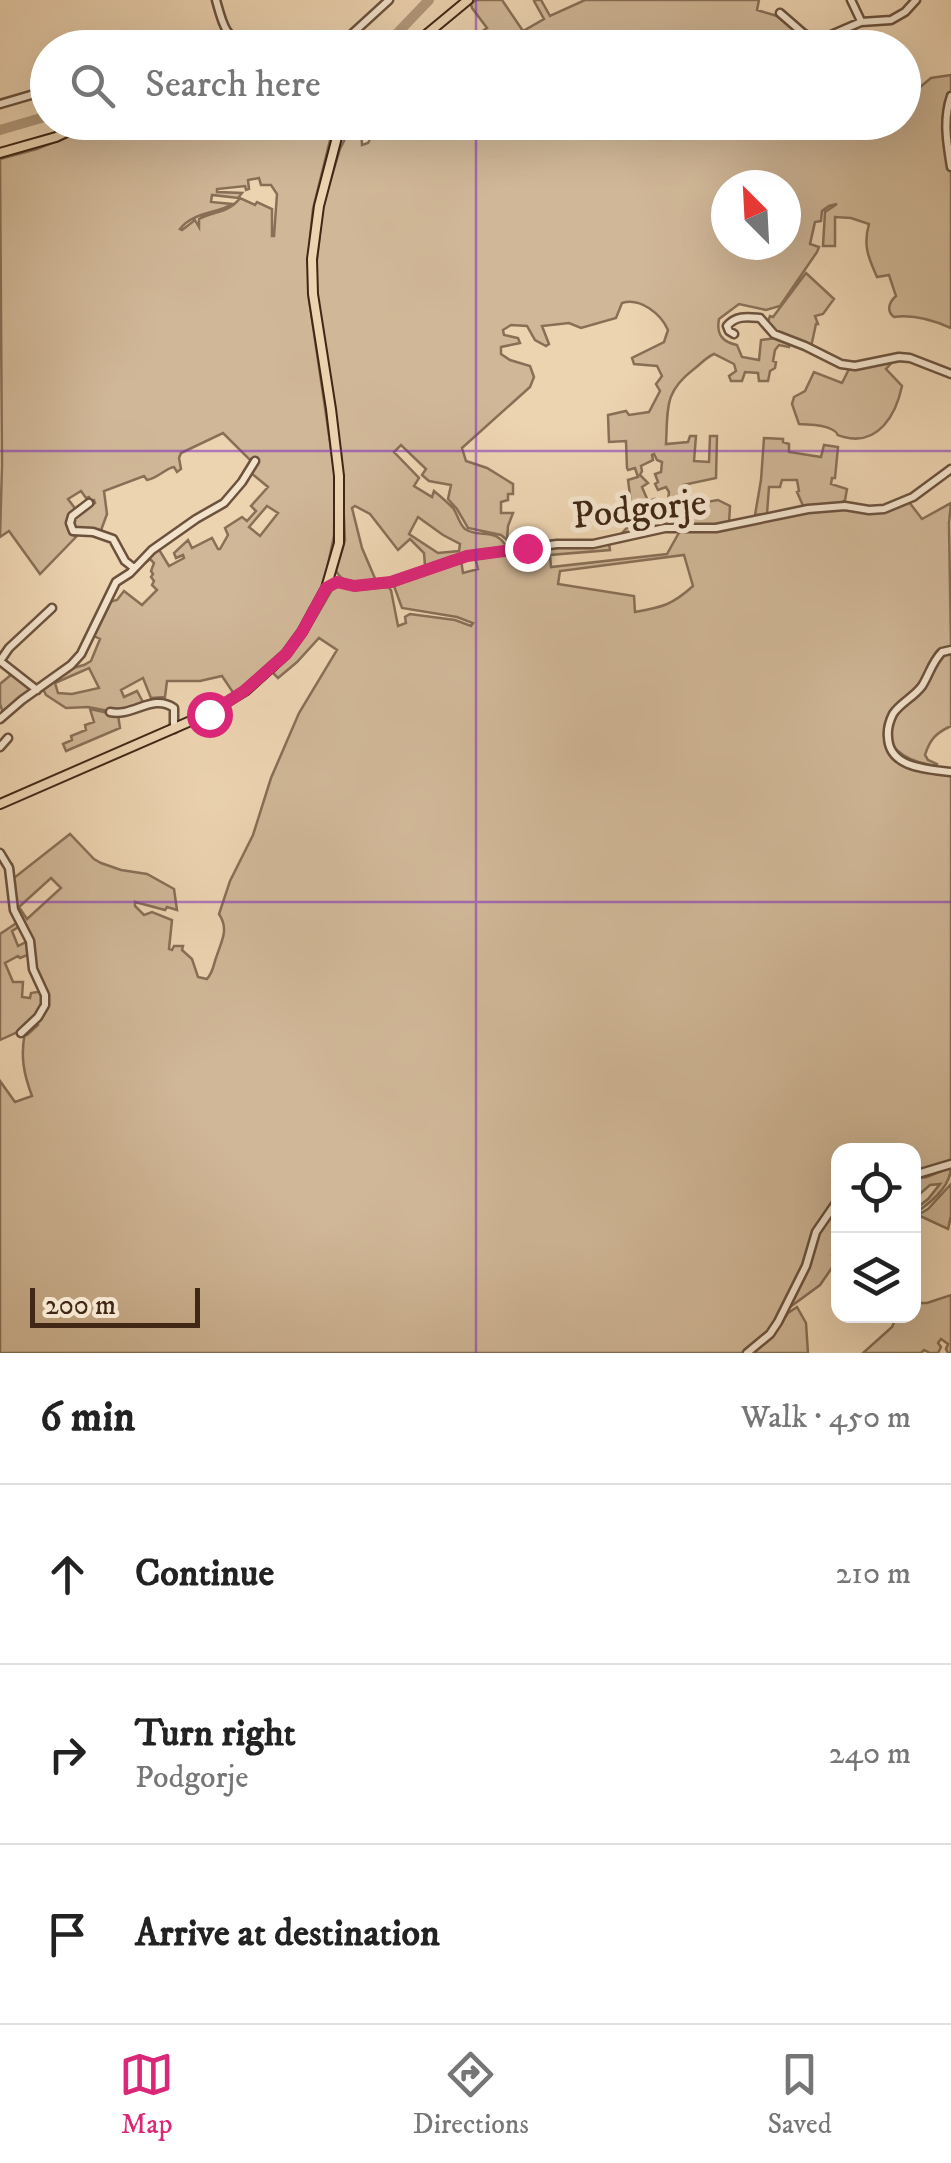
<!DOCTYPE html>
<html lang="en">
<head>
<meta charset="utf-8">
<style>
  :root { --surface:#fff; --page:#f2f2f2; --text:#222; --muted:#767676; --line:#e0e0e0; --accent:#db2777 }
  body { margin:0; font-family:"IM FELL DW Pica",serif; background:var(--page); color:var(--text) }
  .controls { position:absolute; right:30px; bottom:30px; display:grid; overflow:hidden; border-radius:20px; box-shadow:0 10px 40px #0002 }
  .controls button { width:90px; height:90px; display:grid; place-items:center; padding:0; border:0; border-bottom:2px solid var(--line); background:var(--surface); color:var(--text); font:50px sans-serif }
  .compass { position:absolute; left:711px; top:170px; width:90px; height:90px; border-radius:50%; background:var(--surface); box-shadow:0 10px 40px #0002; rotate:336deg }
  .scale { position:absolute; left:30px; bottom:25px; width:170px; box-sizing:border-box; padding-left:10px; border:5px solid #412716; border-top:0; font-size:28px; line-height:35px; white-space:nowrap; color:#412716; -webkit-text-stroke:8px #f3e3cc; paint-order:stroke }
  .stop { position:absolute; width:30px; height:30px; margin:-22px; border:8px solid #db2777; border-radius:50%; background:#fff }
  .stop.end { background:#db2777; border-color:#fff; box-shadow:0 2px 10px #0008 }
  .list { margin:0; padding:0; list-style:none }
  h2 { display:flex; justify-content:space-between; align-items:center; height:130px; margin:0; padding:0 40px; font-size:42px }
  h2 small { font-size:32px; font-weight:400; color:var(--muted) }
  .list li { display:grid; grid-template-columns:65px 1fr auto; gap:30px; align-items:center; box-sizing:border-box; height:180px; padding:0 40px; border-top:2px solid var(--line) }
  .list b { display:block; font-size:38px; white-space:nowrap }
  .list p { margin:0; font-size:32px; white-space:nowrap; color:var(--muted) }
  .list em { font-size:32px; font-style:normal; color:var(--muted) }
  .icon { flex:none; width:55px; height:55px; fill:none; stroke:currentColor; stroke-width:2; stroke-linecap:round; stroke-linejoin:round }
  .map { position:relative; flex:none; width:951px; height:1353px; overflow:hidden }
  .search { position:absolute; background:var(--surface); box-shadow:0 10px 40px #0002; left:30px; right:30px; top:30px; height:110px; display:flex; align-items:center; gap:25px; box-sizing:border-box; padding:0 35px; border-radius:55px; color:var(--muted); font-size:38px }
  .sheet { height:670px; background:var(--surface) }
  nav { display:flex; justify-content:space-around; align-items:center; box-sizing:border-box; height:140px; border-top:2px solid var(--line); background:var(--surface); font-size:28px; color:var(--muted) }
  nav a { display:grid; justify-items:center; gap:5px }
  nav .on { color:var(--accent) }
  .map>svg:first-child { display:block }
</style>
</head>
<body>
<div class="map">
<svg width="951" height="1353" viewBox="0 0 951 1353">
  <rect width="100%" height="100%" fill="#edd4b1"/>
  <filter id="stains"><feTurbulence type="fractalNoise" baseFrequency=".002" numOctaves="4"/><feColorMatrix values="0 0 0 0 .2 0 0 0 0 .09 0 0 0 0 .02 0 0 0 .5 -.17"/></filter>
  <radialGradient id="worn" r=".72"><stop offset=".6" stop-color="#630" stop-opacity="0"/><stop offset="1" stop-color="#630" stop-opacity=".3"/></radialGradient>
  <path fill="#d0b797" stroke="#886f56" stroke-width="2.5" fill-rule="evenodd" d="M476,0H502L523,31L544,19L534,1L535,0H541L550,16L585,0H759L757,10L777,16L809,41L818,42L832,37L843,43L844,47L458,48L487,28L472,8L471,4Z
    M904,67L912,70L919,88L931,78L951,75V328C933,320 914,314 894,317C886,311 889,302 896,296L889,275L877,277C868,257 863,245 869,224L851,218L835,217V246H823L825,212L837,204L829,206L822,211L821,221L815,222L810,244L819,247L817,252L780,306L766,310L739,304L719,319C716,335 723,342 737,345L742,357L759,360L761,340L776,338L791,340L789,347L779,345L775,350L773,361L776,362L775,368L770,371L768,381H759L758,373L745,372L742,381H731L729,376L736,371L734,364L714,354C705,358 702,363 694,369C664,392 668,407 666,444L688,442L690,436H696L694,461L709,462L710,436H717L716,478L683,485L682,503L673,505L672,501H668L669,492L666,487L658,490L655,484L658,482L655,474L661,472L662,462L657,460L654,454L652,455L653,460L641,466L642,471L640,475L648,483L642,487L648,501L655,499L658,503L656,508L631,520L629,518L631,503L628,480L638,477L635,468L628,470L627,468L626,441L609,442L608,415L626,411L629,415L649,412L660,391L656,384L662,376L657,366L634,364L632,358L664,342L668,330C661,314 640,297 622,303L616,318L581,328L569,323L542,326L549,344L546,346L535,340L527,326L511,325L503,330L504,335L518,338L520,343L501,347V354L510,360L530,366L534,377L530,387L462,448L466,461L487,468L513,484V494H508V500L501,502V513H513L508,526L507,540L501,535L468,528L457,509L448,499L451,485L429,481L422,475L426,469L401,445L394,452L419,478L414,486L432,497L434,491C440,496 447,502 453,508C457,513 459,524 465,529C479,539 496,526 507,548L452,556L425,566L424,553L410,539L398,550L370,514L355,506L352,508L362,548L377,583C361,583 344,586 336,571L345,540L341,454L323,342L316,288V268L323,205L340,149L353,123H361L362,145L368,143L379,122H904ZM726,185H786V245H726ZM418,517L443,535L460,544L459,551L438,553L409,534Z
    M100,123H331L333,128L313,209L310,238L309,299L335,476L334,536L324,583L319,595L309,609L302,627L292,641L266,669L234,694L222,676L200,681H167L165,697L151,698L143,678L121,690L124,697L137,691L144,704L119,713L88,707L66,708L46,695L43,689L69,669L84,665L91,661L100,639L94,636L109,602L117,600L124,591L142,605L157,590L152,585L154,581L151,577L153,574L151,571L154,563L150,559L144,564L141,562L158,548L169,566L184,558L183,555L176,558L174,553L188,540L192,548L212,538L218,549H220L228,535L225,528L242,517L247,521L256,511L251,506L268,487L251,473L257,460L253,458L250,460L223,433L181,453L179,458L181,469L177,472L174,467C166,468 158,478 147,480L144,476L104,491L107,514L100,533L75,529L71,523L73,518L95,503L94,500L91,501L89,497L86,498L81,491L68,499L77,511L69,517L72,534L76,537L40,574L9,531L0,537L2,465L0,159L37,149ZM259,178L261,185H271L277,194L274,236H272V209L257,202L255,205L240,198C229,213 214,211 199,219V227L195,220L182,230L180,229C193,212 216,214 232,204L211,202L212,195L238,198L242,193L217,192V189L245,186L246,190L249,189L248,180ZM267,506L278,513L260,536L249,527ZM89,668L99,688L72,694L58,693L55,683Z
    M806,273L834,299L823,314L815,316L818,324H816L811,347L780,335L767,324L770,316L773,317Z
    M896,358L886,369L902,386C896,415 878,446 844,437C830,433 844,436 831,429C822,424 809,425 799,424L792,404L794,397L805,391L814,372L842,383L850,367Z
    M764,438L783,439V442L789,444V452L821,457L824,445L838,447L835,478H832L831,484L847,489L845,500L841,503L804,508L797,492L799,491L797,480H782L780,487H769L767,514L755,515L761,480Z
    M718,500L730,506L729,523L702,526L670,525L623,536L622,533C633,520 648,517 664,513L665,509Z
    M909,502L922,519L951,503L949,523L951,648L937,651C929,661 927,675 919,686C911,697 898,702 890,713C885,719 884,727 884,735C885,769 925,772 951,775V1161L914,1174V1150H838V1195L814,1230L805,1263L772,1327L743,1353H0V1081L15,1102L32,1096C24,1075 20,1056 25,1033L27,1035L38,1025L35,1022L47,1003L35,970L33,946L16,912L9,862L12,864L14,878L70,834L94,859L101,863L121,870L147,874L174,889L177,910L167,907L165,910L135,902V906L144,915L152,912L172,920L169,949L172,950L174,946H183L182,950L192,959L198,977L207,979C214,971 213,965 217,955C222,940 229,929 219,914L230,881L253,835L271,778L299,713L337,650L319,638L297,662L278,678L273,673L306,634L333,588C349,584 370,589 388,587L391,590L398,626L406,623L405,617L410,614L455,620L471,626L473,623L457,617L402,608L394,586L461,560L463,573L478,569L475,557L555,546L583,547L609,544L610,550L550,555L551,567L667,554L681,529C702,531 721,526 742,523C774,517 808,509 842,508C866,508 887,515 909,502ZM684,555L693,586C672,605 663,607 635,612L634,596L558,584L560,571ZM51,878L61,888L27,919L19,907Z
    M951,653V726C936,733 930,739 925,755L928,760L937,764L936,766C908,762 871,745 898,711C906,701 919,696 927,685C933,676 935,665 940,656Z
    M12,674L32,688V692L3,713L0,704V684Z
    M90,709L118,715L120,728L66,751L63,744L72,740L71,736L86,730L85,725L94,722Z
    M18,922L20,926L12,931L18,946L28,941L30,954L20,958L18,956L5,963L13,982H23L22,997L30,998L31,993L43,991L42,1009L20,1031L0,1040V934Z
    M951,1167C951,1187 929,1204 914,1214V1210L928,1199L940,1184L930,1185L914,1199V1179L927,1177Z
    M951,1184V1216L948,1229L918,1215L928,1209Z
    M838,1204V1241L832,1255L838,1259L820,1285L790,1307L789,1305L805,1275L814,1241Z
    M951,1295V1353H948L946,1349L948,1344L941,1339L938,1343L941,1347L938,1353H930L924,1350L921,1353H863L892,1327L897,1316H914V1303H927Z
    M797,1307L806,1323L808,1353H752L779,1326L788,1313Z"/>
  <g fill="none" stroke-linecap="round" stroke-linejoin="round">
    <path stroke="#b3997c" stroke-width="10" d="M383,48L429,0
      M0,130L48,116"/>
    <g stroke="#6c523d" stroke-width="11">
      <path id="minor" d="M216,0C223,25 224,36 249,48
        M851,0L861,21
        M780,13L803,33L817,41L861,22L891,20L905,12L916,0
        M121,37L125,48
        M331,48L342,43L389,0
        M951,96C943,119 947,143 951,167
        M0,104L48,90
        M734,334L729,331L727,326C736,315 748,317 760,318L774,334L805,346L841,364L855,366L899,357L910,358L951,374
        M89,503L72,516L70,523L73,531L93,532L113,539L125,561L134,568
        M326,588L337,582L355,586L391,582L467,556L557,544H593L665,528H716L808,509L845,506L869,510L884,509L913,497L951,469
        M951,650L942,652C932,662 929,675 922,686C914,697 900,703 893,714C889,722 887,728 888,737C889,768 927,769 951,772
        M37,690L0,661L9,648L52,608
        M110,712C134,717 152,693 174,708V729
        M0,719L22,700L71,665L81,654L116,582L130,573L152,550L196,519L224,503L242,482L255,461
        M0,747L8,738
        M0,853L9,868L14,910L30,941L33,969L45,995V1005L38,1017L21,1033
        M914,1175L951,1164
        M747,1353L770,1334L778,1322L806,1266L816,1232L838,1200"/>
    </g>
    <g stroke="#412716" stroke-width="12">
      <path id="major" d="M410,48L468,0
        M0,153L56,137L88,122
        M0,804L209,713L245,691L286,654L302,632L326,588L339,543V476L331,409L313,294L312,259L319,206L341,122"/>
    </g>
    <use href="#minor" stroke="#f3e3cc" stroke-width="6"/>
    <use href="#major" stroke="#edd4b1" stroke-width="8"/>
  </g>
  <g fill="none" stroke-linecap="round" stroke-linejoin="round">
    <path stroke="#db2777" stroke-width="12" d="M209,714L244,691L286,654L302,632L326,588L337,582L354,586L391,582L467,556L527,548"/>
  </g>
  <path fill="none" stroke="#7b2cbf" stroke-width="2.5" stroke-opacity="0.55" d="M476,0V48M476,122V1353M0,451H951M0,902H951"/>
  <g text-anchor="middle" stroke-width="10" stroke-linejoin="round" paint-order="stroke">
    <g font-size="38" fill="#412716" stroke="#f3e3cc">
      <text transform="translate(639 508) rotate(-6)" y="13">Podgorje</text>
    </g>
  </g>
  <rect width="100%" height="100%" filter="url(#stains)"/>
  <rect width="100%" height="100%" fill="url(#worn)"/>
</svg>
<div class="controls">
<button><svg class="icon" aria-label="locate" viewBox="0 0 24 24"><circle cx="12" cy="12" r="6"/><path d="M12 2v4M12 18v4M2 12h4M18 12h4"/></svg></button>
<button><svg class="icon" aria-label="layers" viewBox="0 0 24 24"><path d="M12 4l9 5-9 5-9-5zM3 14l9 5 9-5"/></svg></button>
</div>
<svg class="compass" viewBox="-18 -18 36 36"><path d="M0-13l5 13h-10z" fill="#e53935"/><path d="M0 13l5-13h-10z" fill="#767676"/></svg>
<div class="scale">200 m</div>
<div class="stop" style="left:209px;top:714px"></div>
<div class="stop end" style="left:527px;top:548px"></div>
<div class="search"><svg class="icon" aria-label="search" viewBox="0 0 24 24"><circle cx="10" cy="10" r="6"/><path d="M15 15l6 6"/></svg>Search here</div>
</div>
<section class="sheet">
<h2>6 min<small>Walk · 450 m</small></h2>
<ul class="list">
<li><svg class="icon" aria-label="ahead" viewBox="0 0 24 24"><path d="M12 20V5M6 11l6-6 6 6"/></svg><div><b>Continue</b></div><em>210 m</em></li>
<li><svg class="icon" aria-label="right" viewBox="0 0 24 24"><path d="M7 20v-9h11M14 6l5 5-5 5"/></svg><div><b>Turn right</b><p>Podgorje</p></div><em>240 m</em></li>
<li><svg class="icon" aria-label="arrive" viewBox="0 0 24 24"><path d="M6 21V4h12l-3 4 3 4H6"/></svg><div><b>Arrive at destination</b></div></li>
</ul>
</section>
<nav>
<a class="on"><svg class="icon" aria-label="map" viewBox="0 0 24 24"><path d="M3 6l6-2 6 2 6-2v14l-6 2-6-2-6 2zM9 4v14M15 6v14"/></svg>Map</a>
<a><svg class="icon" aria-label="directions" viewBox="0 0 24 24"><path d="M12 3l9 9-9 9-9-9zM9 14v-3h6M13 9l2 2-2 2"/></svg>Directions</a>
<a><svg class="icon" aria-label="saved" viewBox="0 0 24 24"><path d="M7 4h10v16l-5-4-5 4z"/></svg>Saved</a>
</nav>
</body>
</html>
